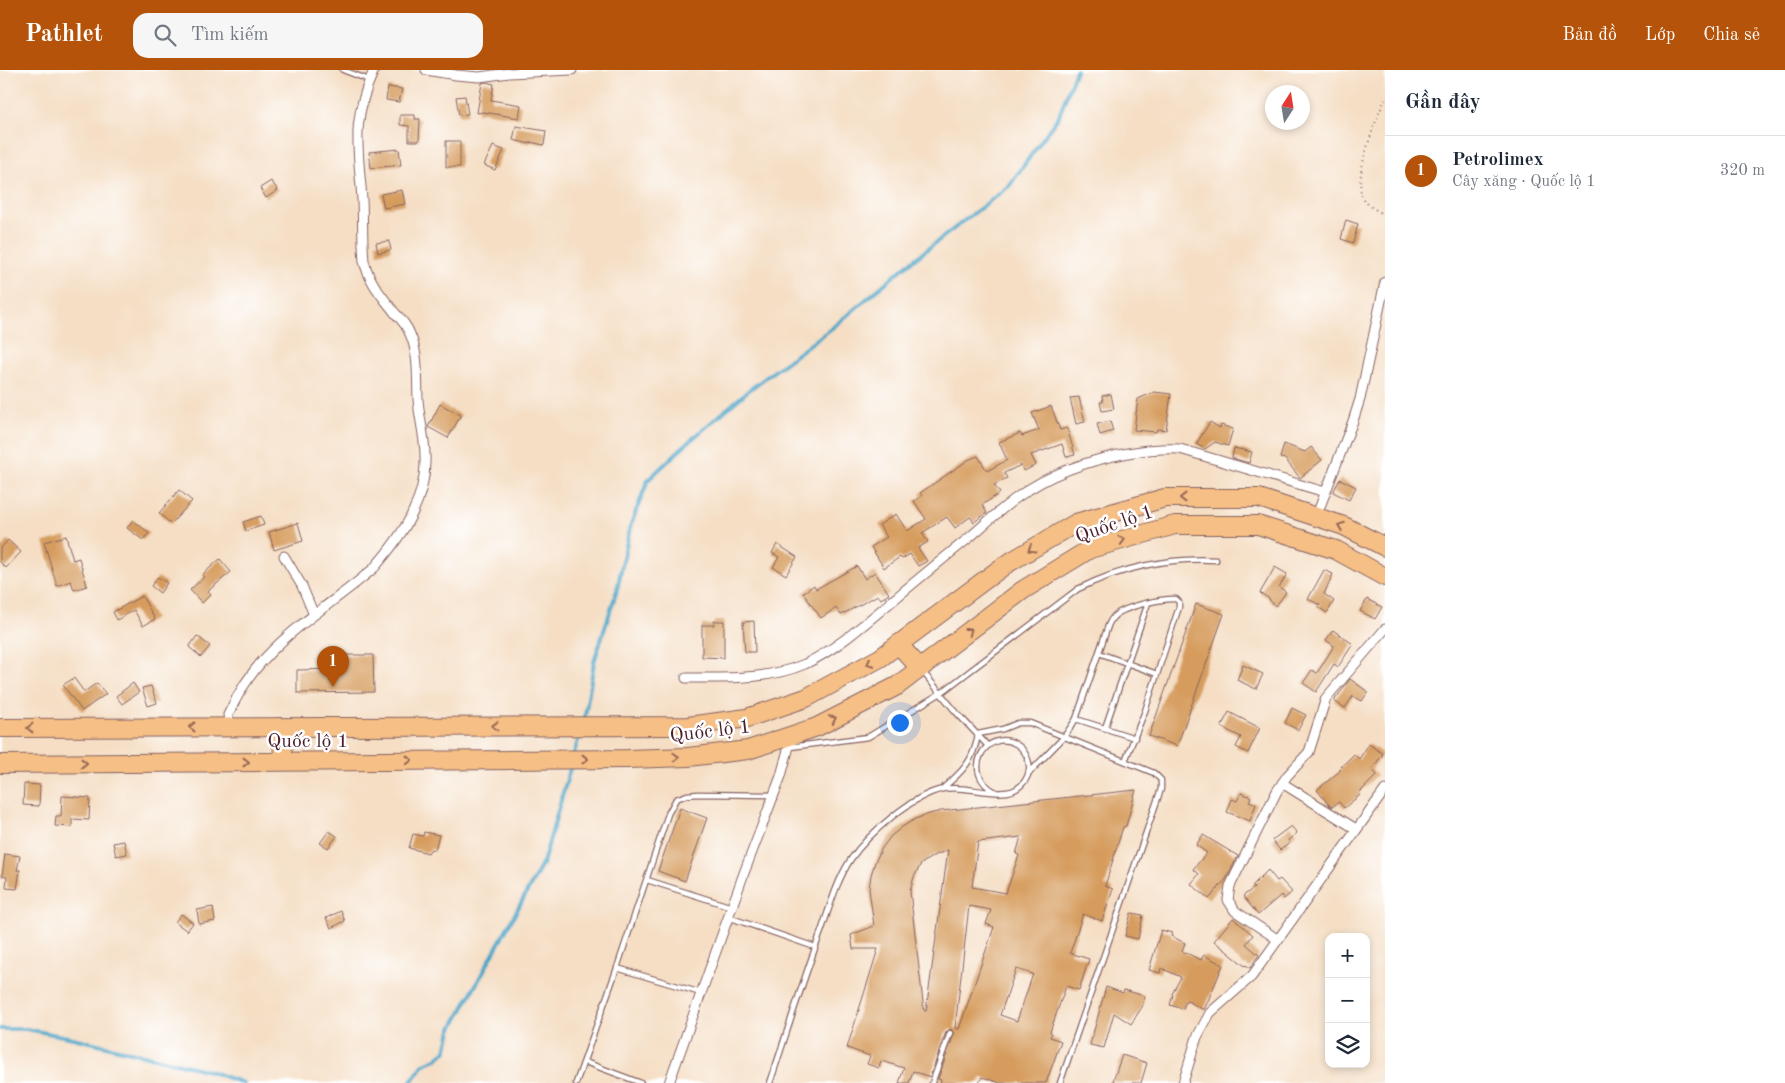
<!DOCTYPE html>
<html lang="vi">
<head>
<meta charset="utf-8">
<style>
  :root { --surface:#fff; --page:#f6f6f7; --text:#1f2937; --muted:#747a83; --line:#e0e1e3; --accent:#b45309 }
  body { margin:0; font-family:"Old Standard TT",serif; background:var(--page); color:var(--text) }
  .controls { position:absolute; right:15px; bottom:15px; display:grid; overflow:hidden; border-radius:10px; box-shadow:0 2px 8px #0003 }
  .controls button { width:45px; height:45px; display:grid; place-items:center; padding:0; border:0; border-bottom:1px solid var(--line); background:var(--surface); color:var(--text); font:25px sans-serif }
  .compass { position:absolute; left:1265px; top:15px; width:45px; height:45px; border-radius:50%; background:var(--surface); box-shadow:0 2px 8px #0003; rotate:12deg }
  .you { position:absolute; left:899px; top:652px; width:18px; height:18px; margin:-12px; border:4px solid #fff; border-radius:50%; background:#1a73e8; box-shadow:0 0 0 8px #1a73e833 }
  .badge { display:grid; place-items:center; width:32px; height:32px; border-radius:50%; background:var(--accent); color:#fff; font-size:16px; font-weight:700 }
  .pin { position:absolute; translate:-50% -41px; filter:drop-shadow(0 1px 2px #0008) }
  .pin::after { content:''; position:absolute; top:26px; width:18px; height:15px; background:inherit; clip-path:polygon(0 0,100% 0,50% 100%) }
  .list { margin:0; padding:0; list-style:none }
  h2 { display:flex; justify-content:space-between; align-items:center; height:65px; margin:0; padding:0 20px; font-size:21px }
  h2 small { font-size:16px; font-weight:400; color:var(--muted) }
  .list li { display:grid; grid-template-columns:32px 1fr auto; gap:15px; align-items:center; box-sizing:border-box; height:70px; padding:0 20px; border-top:1px solid var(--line) }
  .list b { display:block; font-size:19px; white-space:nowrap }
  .list p { margin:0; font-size:16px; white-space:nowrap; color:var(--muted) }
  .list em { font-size:16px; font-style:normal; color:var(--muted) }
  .icon { flex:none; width:28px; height:28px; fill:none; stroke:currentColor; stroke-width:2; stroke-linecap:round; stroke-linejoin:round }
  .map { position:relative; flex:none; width:1385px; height:1013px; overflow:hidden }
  header { display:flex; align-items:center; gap:30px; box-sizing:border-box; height:70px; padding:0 25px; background:var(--accent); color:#fff }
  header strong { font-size:24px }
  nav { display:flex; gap:28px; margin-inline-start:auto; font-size:18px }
  .search { width:350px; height:45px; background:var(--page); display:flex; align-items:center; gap:12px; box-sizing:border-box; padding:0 18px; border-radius:15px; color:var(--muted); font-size:19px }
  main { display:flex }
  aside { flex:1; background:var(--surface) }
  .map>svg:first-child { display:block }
</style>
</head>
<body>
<header>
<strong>Pathlet</strong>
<div class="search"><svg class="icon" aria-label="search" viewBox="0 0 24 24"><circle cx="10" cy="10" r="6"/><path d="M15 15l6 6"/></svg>Tìm kiếm</div>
<nav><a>Bản đồ</a><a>Lớp</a><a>Chia sẻ</a></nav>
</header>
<main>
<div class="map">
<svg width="1385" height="1013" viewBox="0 0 1385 1013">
  <rect width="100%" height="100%" fill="#fff"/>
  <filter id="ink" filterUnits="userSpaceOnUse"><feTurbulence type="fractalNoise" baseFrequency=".02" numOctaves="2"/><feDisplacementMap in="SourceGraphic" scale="10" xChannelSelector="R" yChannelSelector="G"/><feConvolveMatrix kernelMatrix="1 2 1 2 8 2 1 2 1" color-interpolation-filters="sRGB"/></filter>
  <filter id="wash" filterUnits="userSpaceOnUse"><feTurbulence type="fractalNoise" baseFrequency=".0096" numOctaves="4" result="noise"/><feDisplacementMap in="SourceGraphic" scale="20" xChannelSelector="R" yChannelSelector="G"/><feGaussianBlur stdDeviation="1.12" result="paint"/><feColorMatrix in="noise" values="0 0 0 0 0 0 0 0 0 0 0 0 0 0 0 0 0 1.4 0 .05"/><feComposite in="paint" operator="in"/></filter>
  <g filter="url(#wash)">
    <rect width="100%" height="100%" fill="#f5dec4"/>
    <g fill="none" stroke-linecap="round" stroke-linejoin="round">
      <path stroke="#4aa5c8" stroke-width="4" d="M584,652L594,592L617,520L630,457L648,410L684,376L749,320L832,258L907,195L1009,116L1059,46L1076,0
        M574,683L581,661
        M0,959H26L73,968L209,1001L243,1013
        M410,1013L424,994L436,989L446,981L451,960L543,793L571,695"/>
    </g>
    <g id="blocks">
      <path fill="#d69c5d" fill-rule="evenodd" d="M486,12L494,14L491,30L521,35L519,48L483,42L477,43L482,13Z
        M388,17L402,19L399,32L386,30Z
        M465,26L468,44L459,45L456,27Z
        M400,45H415V49H420L419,71H409V56L400,55Z
        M516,56L546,61L544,75L530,72V74L513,70Z
        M446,71H460V97H446Z
        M493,76L504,80L495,100L484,95Z
        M399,79L401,95L371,98L369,82Z
        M271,111L278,120L266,128L260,118Z
        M402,120L405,134L384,138L381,124Z
        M1346,150L1358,154L1353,173L1341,169Z
        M389,171L391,180L378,183L376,173Z
        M1154,322L1171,324L1166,360L1157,359L1156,362L1134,360L1138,329Z
        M1111,324L1114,339L1102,341L1100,332H1103L1102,326Z
        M1079,327L1085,352L1076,354L1070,328Z
        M440,334L461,345L448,368L428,357Z
        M1051,336L1060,360L1067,358L1075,385L1066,387L1062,374L1031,385L1036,395L1024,401L1021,395L1004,403L1007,408L994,415L1000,423L982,435L987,443L974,452L970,447L955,458L947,447L922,463L928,472L918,478L927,491L918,496L910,484L902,489L900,487L884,498L871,477L887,467L879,455L896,444L907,461L926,449L914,431L922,426L920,423L968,390L978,386L987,401L1007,390L999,372L1020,363L1022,366L1039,360L1032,343Z
        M1110,351L1113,361L1100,365L1097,354Z
        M1210,352L1220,358L1221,355L1233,359L1228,376L1215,372L1205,379L1196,374Z
        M1284,374L1305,382L1311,377L1322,390L1300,408L1285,389L1280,388Z
        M1234,378L1252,382L1249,393L1232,388Z
        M1340,409L1356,417L1349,430L1333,422Z
        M179,420L192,431L171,454L159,443Z
        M261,446L264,455L246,461L243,452Z
        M133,450L149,463L143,470L127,458Z
        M298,453L303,471L274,480L269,462Z
        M66,466L73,490L79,488L87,516L74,520L71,511L57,516L44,472Z
        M8,470L21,482L6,498L0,492V479Z
        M777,474L797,487L786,505L773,497L779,487L772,483Z
        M220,489L231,502L208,521L211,524L202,533L190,520L204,507L202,505Z
        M857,496L865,509L875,502L889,524L881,529L878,525L841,545L836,538L821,548L803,523L814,515L816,519Z
        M1275,497L1287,504L1279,517L1286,522L1276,536L1269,530L1270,529L1260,523Z
        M1324,500L1333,504L1324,524L1334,531L1327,543L1318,537L1320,535L1308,529Z
        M158,507L167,513L160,523L151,516Z
        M142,526L155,549L143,556L134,540L117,550L113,542Z
        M1367,529L1382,537L1375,549L1360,541Z
        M1196,534L1224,544L1177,676L1149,666Z
        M714,551H724V588L702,587V555H714Z
        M754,551L755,582H745L743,552Z
        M1333,560L1353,574L1338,597L1334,594L1316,622L1303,613L1312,600L1317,603L1334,576L1326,570Z
        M197,566L210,576L201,587L189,577Z
        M336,585H373L374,622L297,623V600L336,599Z
        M1243,595L1263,604L1256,619L1237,610Z
        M74,608L84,622L97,613L106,624L82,641L63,615Z
        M1350,609L1368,622L1362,631L1353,626L1345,638L1334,631Z
        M133,613L139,622L122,634L116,626Z
        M151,616L157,633L148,636L142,618Z
        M1292,638L1306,645L1298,660L1285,653Z
        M1229,642L1260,658L1248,683L1236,677L1241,667L1221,657Z
        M1369,674L1383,684L1372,699L1377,705L1359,723L1360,725L1344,738L1339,732L1332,737L1329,735L1317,720L1341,700L1339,699L1354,684L1359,689Z
        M24,714L40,715L39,736L23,735Z
        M1136,720L1126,756L1123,757L1105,816L1113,819L1102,851L1083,844L1070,883L1089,889L1079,920L1066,916L1050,962L1052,963L1050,967L1061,971L1046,1013H1000L982,1007L979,1013H940L941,1010L938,1009L954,964L951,959L946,962L930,1007L913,1001L909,1013H899L904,998L881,991L879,998L867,994L870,986L847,978L878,879H853L851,865L874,856L869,819L871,805L875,792L882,778L891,766L902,757L915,749L929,744L941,741ZM1021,767L1016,784L1019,785L1006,823L972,817L978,772ZM948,780L926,941H924L910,821L914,807L921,794L933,786ZM969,836L991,840L986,854L994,857L959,959L955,958ZM1016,899L1033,904L1017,951L1000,945Z
        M1241,723L1251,727L1249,731L1256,734L1250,751L1227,742L1232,729L1237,731Z
        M62,726L90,728L89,750L72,749V757L55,756L56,746H61Z
        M680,738L707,748L685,811L658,801Z
        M1291,756L1297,763L1288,770L1290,773L1280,780L1272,770Z
        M329,761L337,766L328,778L320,773Z
        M424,762L439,765L435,780L431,779L428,783L409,778L413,764L423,766Z
        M1203,765L1238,786L1226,809L1209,829L1191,814L1199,804L1193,799L1207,783L1196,775Z
        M124,771L127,784L116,786L113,773Z
        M5,784L20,786L17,800H20L17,819L6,818L7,807L2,806Z
        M1268,800L1277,811L1280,809L1292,822L1284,829L1281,825L1258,845L1243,826L1254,818L1252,816Z
        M213,837L215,851L199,854L197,840Z
        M341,841L345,851L331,858L326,848Z
        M1131,843L1143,845L1138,869L1125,866Z
        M181,844L193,853L187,861L175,852Z
        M1233,848L1253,865L1246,874L1259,885L1250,898L1246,895L1245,896L1214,871Z
        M1161,860L1172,863L1171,866L1185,873L1182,881L1201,890L1204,885L1223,895L1204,940L1186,930L1183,939L1170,935L1173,925L1172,924L1181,907L1161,898L1160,903L1149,900Z
        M1106,917L1123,923L1124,920L1145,926L1142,937L1131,954L1114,943L1104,978L1090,975Z
        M1122,985L1147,993L1141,1013H1119L1113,1011Z"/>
    </g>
  </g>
  <g filter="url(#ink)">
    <use href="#blocks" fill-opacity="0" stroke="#866261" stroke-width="1"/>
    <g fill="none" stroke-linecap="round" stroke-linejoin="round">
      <g stroke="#866261" stroke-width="7">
        <path id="lane" d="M343,0L369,10
          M1099,583L1157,604
          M923,602L956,642L988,676
          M1076,649L1135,668
          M1105,658L1148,533
          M790,677L868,667L941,623L1078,519C1120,498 1169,487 1216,490
          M1029,703L1064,667L1076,649L1108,556C1110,551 1113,546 1118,543C1130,536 1162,528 1176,529L1179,532V537L1145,641L1125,691
          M942,719C962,702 974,691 978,664L1003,659L1018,653H1030L1154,703L1161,710V719L1060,1013
          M647,810L732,837
          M728,847L815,877
          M617,898L701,923
          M585,992L641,1013
          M576,1013L617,898L668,744L676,729L687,725L698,724L773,725
          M770,1013C787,962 803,910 822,859C830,836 837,810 851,789C862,773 878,758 893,746C907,735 924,723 943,719C964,715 987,725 1007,722C1021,720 1031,707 1029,693C1027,685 1023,678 1016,674C986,657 959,704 996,722
          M932,1013L950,963"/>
      </g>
      <g stroke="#866261" stroke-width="11">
        <path id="street" d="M426,0L456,5L479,7L509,3L572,0
          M1316,447L1353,351L1360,329L1385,212
          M284,486L302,516L314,545
          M686,608C726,608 767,610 805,594C837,579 864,554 891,532C917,510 943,489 970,467C986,453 1002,438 1019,426C1051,403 1090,390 1128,383C1145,380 1162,378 1180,379L1325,422
          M231,657L228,645C238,623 250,603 268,585C299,552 340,528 374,498C402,466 427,430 425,386C425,366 419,348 418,329C417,308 419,284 410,264C407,256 401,249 395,243C382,226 369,212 364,191C362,170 363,150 362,129C358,76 351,51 374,0
          M1282,713L1356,759
          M1277,869L1235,841L1228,830L1230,816L1277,721L1287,706L1309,682L1326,628L1385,559
          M669,1013L744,803L781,706L792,665
          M1183,1013L1197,967L1210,943L1252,906L1385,720"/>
      </g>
      <g stroke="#866261" stroke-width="20">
        <path id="highway" d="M898,574L920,598
          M280,657L284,691
          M0,658L688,656L747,648L806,628L880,588L1005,495L1076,453L1165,428H1259L1344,456L1385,477
          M0,694L628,689L688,687L748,680L817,657L897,616L1023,520L1090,479L1175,455H1258L1336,480L1385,507"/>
      </g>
      <path stroke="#866261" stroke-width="2" stroke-dasharray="1 4" stroke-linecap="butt" d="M1385,29C1376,50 1354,104 1362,126C1365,135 1377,140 1385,145"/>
      <use href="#lane" stroke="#fff" stroke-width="4.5"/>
      <use href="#street" stroke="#fff" stroke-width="9"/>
      <use href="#highway" stroke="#f5bf86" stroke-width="18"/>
    </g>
    <defs><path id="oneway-chevron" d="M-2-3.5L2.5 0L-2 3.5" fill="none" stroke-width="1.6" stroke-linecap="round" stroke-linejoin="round" transform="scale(1.25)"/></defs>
    <g stroke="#976754">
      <use href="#oneway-chevron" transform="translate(1183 428) rotate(180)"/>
      <use href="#oneway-chevron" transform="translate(1341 456) rotate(-159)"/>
      <use href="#oneway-chevron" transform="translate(1122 470) rotate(-16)"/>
      <use href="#oneway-chevron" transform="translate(1031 479) rotate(150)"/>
      <use href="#oneway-chevron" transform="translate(969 561) rotate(-37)"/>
      <use href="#oneway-chevron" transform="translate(870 593) rotate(152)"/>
      <use href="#oneway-chevron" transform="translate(833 649) rotate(-27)"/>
      <use href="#oneway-chevron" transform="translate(495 656) rotate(180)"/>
      <use href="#oneway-chevron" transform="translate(192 657) rotate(180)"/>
      <use href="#oneway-chevron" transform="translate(30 658) rotate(180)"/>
      <use href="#oneway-chevron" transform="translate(676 687) rotate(-2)"/>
      <use href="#oneway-chevron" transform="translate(585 689)"/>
      <use href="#oneway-chevron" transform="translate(409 690)"/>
      <use href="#oneway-chevron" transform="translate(246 692)"/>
      <use href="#oneway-chevron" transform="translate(84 693)"/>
    </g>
  </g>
  <g text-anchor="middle" stroke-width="5" stroke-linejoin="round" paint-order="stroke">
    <g font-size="20" fill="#4a1f2b" stroke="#fff">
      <text transform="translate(1114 453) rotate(-19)" y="7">Quốc lộ 1</text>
      <text transform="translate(710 660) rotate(-7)" y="7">Quốc lộ 1</text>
      <text x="308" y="677">Quốc lộ 1</text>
    </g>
  </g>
</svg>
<div class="controls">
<button>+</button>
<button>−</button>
<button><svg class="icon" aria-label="layers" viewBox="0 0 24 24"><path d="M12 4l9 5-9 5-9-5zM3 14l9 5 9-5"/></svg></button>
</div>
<svg class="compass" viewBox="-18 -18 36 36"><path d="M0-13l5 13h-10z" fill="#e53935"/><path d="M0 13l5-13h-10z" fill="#747a83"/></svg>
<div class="you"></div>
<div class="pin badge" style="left:333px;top:617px">1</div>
</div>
<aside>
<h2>Gần đây<small></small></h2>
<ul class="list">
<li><span class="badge">1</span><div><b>Petrolimex</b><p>Cây xăng · Quốc lộ 1</p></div><em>320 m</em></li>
</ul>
</aside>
</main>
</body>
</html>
